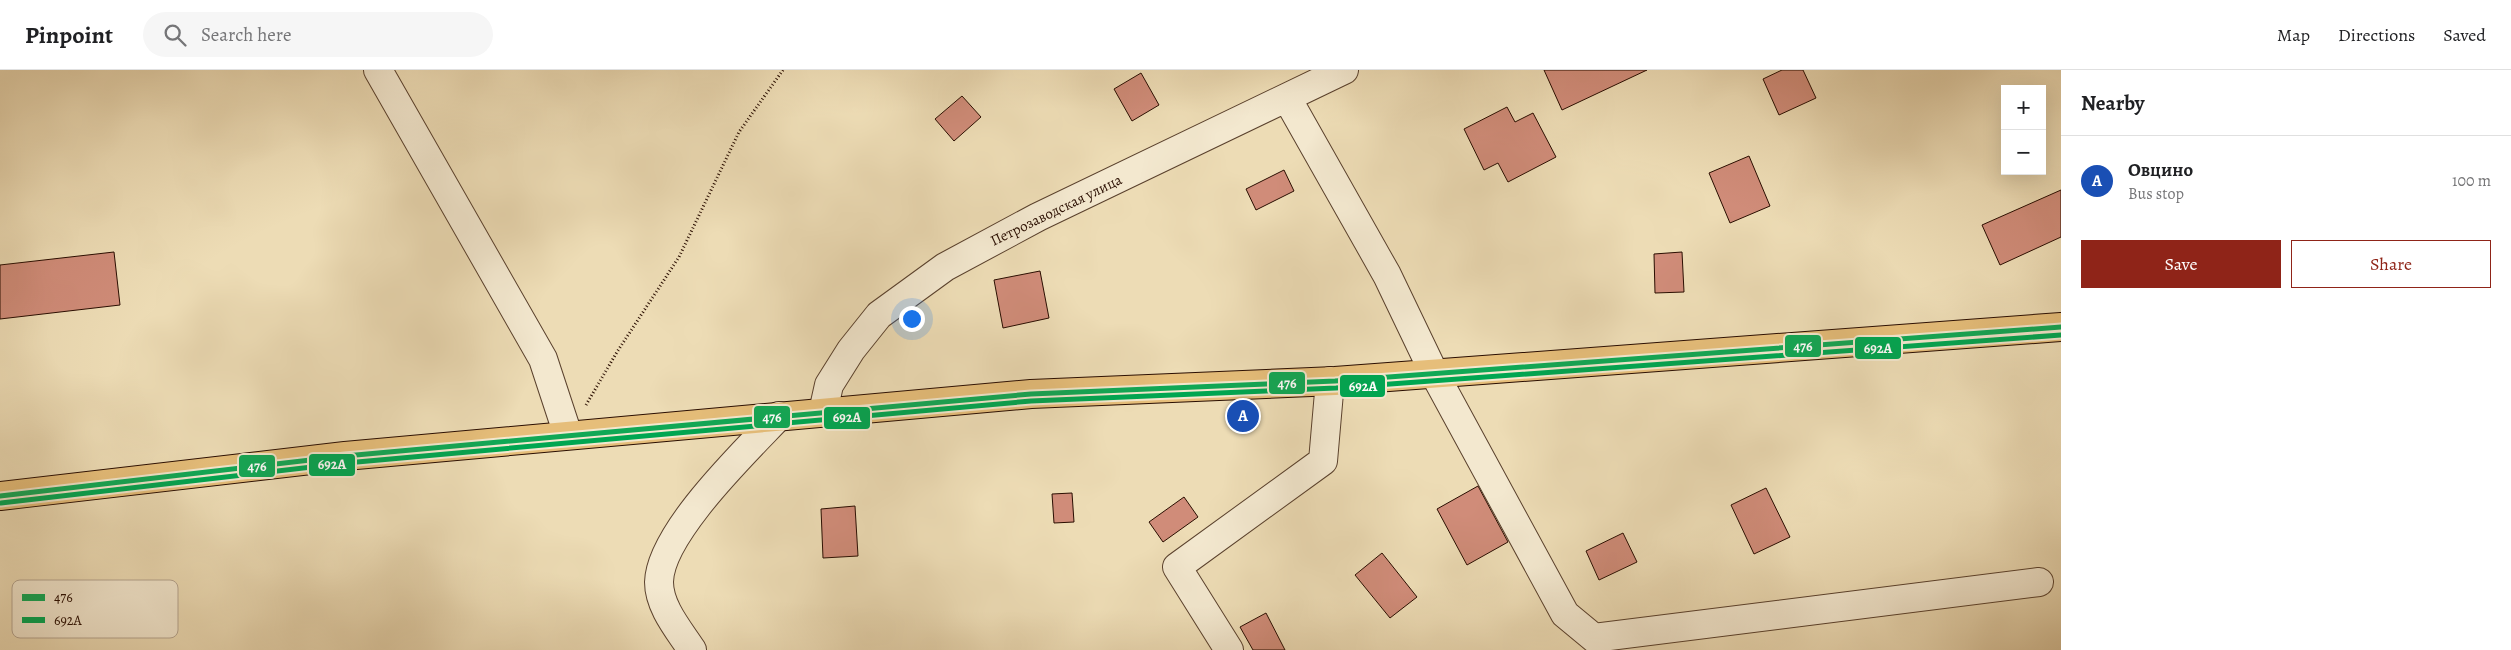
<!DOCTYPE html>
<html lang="en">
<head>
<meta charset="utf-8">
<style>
  :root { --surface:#fff; --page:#f6f6f6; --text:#202124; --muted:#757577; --line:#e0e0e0; --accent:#8f2418 }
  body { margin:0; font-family:Alegreya,serif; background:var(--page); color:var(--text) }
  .controls { position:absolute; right:15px; top:15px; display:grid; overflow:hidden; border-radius:0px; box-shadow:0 5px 20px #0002 }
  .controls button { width:45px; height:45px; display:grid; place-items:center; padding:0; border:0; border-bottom:1px solid var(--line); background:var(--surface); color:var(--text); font:25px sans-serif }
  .you { position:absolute; left:911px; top:248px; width:18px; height:18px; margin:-12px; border:4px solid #fff; border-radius:50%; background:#1a73e8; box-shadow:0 0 0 8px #1a73e833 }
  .badge { display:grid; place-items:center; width:32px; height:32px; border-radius:50%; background:var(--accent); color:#fff; font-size:16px; font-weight:700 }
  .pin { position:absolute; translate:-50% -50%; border:2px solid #fff; box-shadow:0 1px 5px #0006 }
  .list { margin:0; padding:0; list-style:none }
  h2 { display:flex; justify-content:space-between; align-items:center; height:65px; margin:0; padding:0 20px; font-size:21px }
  h2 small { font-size:16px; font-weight:400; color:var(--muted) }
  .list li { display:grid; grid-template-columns:32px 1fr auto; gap:15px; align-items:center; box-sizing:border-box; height:90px; padding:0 20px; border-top:1px solid var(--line) }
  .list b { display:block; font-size:19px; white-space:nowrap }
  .list p { margin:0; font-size:16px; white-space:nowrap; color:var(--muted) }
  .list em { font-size:16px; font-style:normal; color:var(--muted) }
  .actions { display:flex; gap:10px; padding:15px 20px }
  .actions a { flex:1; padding:11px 0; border:1px solid var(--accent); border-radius:0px; text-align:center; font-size:18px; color:var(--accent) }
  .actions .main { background:var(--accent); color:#fff }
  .icon { flex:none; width:28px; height:28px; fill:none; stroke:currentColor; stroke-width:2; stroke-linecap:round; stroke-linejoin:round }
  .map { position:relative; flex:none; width:2061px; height:580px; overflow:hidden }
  header { display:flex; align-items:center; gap:30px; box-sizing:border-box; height:70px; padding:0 25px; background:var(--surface); border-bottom:1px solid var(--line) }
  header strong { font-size:24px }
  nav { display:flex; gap:28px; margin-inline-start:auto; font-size:18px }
  .search { width:350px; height:45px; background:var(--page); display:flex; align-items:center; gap:12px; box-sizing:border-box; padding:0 18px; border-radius:28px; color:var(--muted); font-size:19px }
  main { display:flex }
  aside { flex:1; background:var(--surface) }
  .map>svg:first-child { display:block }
</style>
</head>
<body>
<header>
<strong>Pinpoint</strong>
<div class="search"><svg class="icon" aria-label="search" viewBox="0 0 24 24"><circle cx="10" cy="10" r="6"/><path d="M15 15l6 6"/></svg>Search here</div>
<nav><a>Map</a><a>Directions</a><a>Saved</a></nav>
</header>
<main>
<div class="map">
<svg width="2061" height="580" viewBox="0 0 2061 580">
  <rect width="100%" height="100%" fill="#eddcb5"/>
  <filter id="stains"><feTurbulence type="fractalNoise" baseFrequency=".004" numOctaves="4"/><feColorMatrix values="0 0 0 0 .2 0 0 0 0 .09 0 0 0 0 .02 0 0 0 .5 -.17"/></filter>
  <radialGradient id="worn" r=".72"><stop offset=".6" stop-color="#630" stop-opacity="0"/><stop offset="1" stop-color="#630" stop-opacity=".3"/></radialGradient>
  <path fill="#d08c79" stroke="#290d00" d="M1544,0H1647L1562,40Z
    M1782,0H1803L1816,28L1779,45L1763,9Z
    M1141,3L1159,35L1132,51L1114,19Z
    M962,26L981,47L954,71L935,49Z
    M1507,37L1515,52L1533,43L1556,87L1508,112L1498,93L1484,100L1464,59Z
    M1749,86L1770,136L1730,153L1709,103Z
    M1284,100L1294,121L1256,140L1246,119Z
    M2061,120V167L2000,195L1982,155Z
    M114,182L120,235L0,249V195Z
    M1682,182L1684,222L1655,223L1654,184Z
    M1040,201L1049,248L1003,258L994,210Z
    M1478,416L1508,472L1467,495L1437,439Z
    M1766,418L1790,467L1754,484L1731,435Z
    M1072,423L1074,452L1054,453L1052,424Z
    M1184,427L1198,447L1163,472L1149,452Z
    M855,436L858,486L823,488L821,439Z
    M1623,463L1637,492L1599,510L1586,481Z
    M1382,483L1417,527L1390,548L1355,505Z
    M1266,543L1285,580H1253L1240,557Z"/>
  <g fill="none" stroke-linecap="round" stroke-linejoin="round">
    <g stroke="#5a412d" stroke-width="30">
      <path id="minor" d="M378,0L543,289L568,365
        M1287,28L1387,205L1434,303L1565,544L1594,568L2039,512
        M823,342L829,315L851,280L879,245L945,197L1038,147L1344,0
        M692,580C679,560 659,537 659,512C660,463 746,381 779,346
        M1229,580L1177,497L1323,391L1330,311"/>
    </g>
    <g stroke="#290d00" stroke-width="30">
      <path id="major" d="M0,426L345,386L1031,324L1335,311L2061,257"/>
    </g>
    <path stroke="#290d00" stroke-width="3" stroke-dasharray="1 2.5" stroke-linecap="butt" d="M586,335L617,282L679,187L739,62L783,0"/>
    <use href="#minor" stroke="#f3e8cf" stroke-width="28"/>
    <use href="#major" stroke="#e6be7a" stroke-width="28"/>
    <g stroke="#f3e8cf" stroke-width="9">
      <path id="bus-1" d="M0,426L345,386L1031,324L1335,311L2061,257"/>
    </g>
    <g stroke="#f3e8cf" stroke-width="9">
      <path id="bus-2" d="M1,433L346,393L1031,331L1336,318L2061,265"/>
    </g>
    <use href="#bus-1" stroke="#10a855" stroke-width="5"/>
    <use href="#bus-2" stroke="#00a651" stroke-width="5"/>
  </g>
  <g text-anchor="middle" stroke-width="4" stroke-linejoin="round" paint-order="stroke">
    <g font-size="15" fill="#290d00" stroke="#f3e8cf">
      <text transform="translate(1056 140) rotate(-26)" y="5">Петрозаводская улица</text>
    </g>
  </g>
  <rect x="12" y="510" width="166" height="58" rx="8" fill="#f3e8cf" stroke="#b6a691" stroke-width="1"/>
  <rect x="22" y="524" width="23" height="7" fill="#10a855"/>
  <rect x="22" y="547" width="23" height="6" fill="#00a651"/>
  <g font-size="14" fill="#290d00">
    <text x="54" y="532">476</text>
    <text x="54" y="555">692А</text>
  </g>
  <g stroke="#f3e8cf" stroke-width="2">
    <rect x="1784" y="264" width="38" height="24" rx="5" fill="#10a855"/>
    <rect x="1854" y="266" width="48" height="24" rx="5" fill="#00a651"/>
    <rect x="1268" y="301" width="38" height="24" rx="5" fill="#10a855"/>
    <rect x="1339" y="304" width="47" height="24" rx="5" fill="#00a651"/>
    <rect x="753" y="335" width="38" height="24" rx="5" fill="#10a855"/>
    <rect x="823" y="336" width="48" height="24" rx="5" fill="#00a651"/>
    <rect x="308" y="383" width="48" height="24" rx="5" fill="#00a651"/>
    <rect x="238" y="384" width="38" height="24" rx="5" fill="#10a855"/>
  </g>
  <g font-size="14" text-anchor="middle" font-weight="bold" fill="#fff">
    <text x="1803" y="281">476</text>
    <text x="1878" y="283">692А</text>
    <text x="1287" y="318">476</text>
    <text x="1363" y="321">692А</text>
    <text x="772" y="352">476</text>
    <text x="847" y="352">692А</text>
    <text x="332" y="399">692А</text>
    <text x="257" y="401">476</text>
  </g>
  <rect width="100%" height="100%" filter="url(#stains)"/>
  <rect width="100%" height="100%" fill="url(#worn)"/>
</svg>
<div class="controls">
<button>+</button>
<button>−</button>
</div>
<div class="you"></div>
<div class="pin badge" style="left:1243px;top:346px;background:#1a4fb4">A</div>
</div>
<aside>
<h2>Nearby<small></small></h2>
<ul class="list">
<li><span class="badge" style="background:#1a4fb4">A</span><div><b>Овцино</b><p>Bus stop</p></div><em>100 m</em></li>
</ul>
<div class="actions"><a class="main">Save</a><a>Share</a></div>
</aside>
</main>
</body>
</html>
